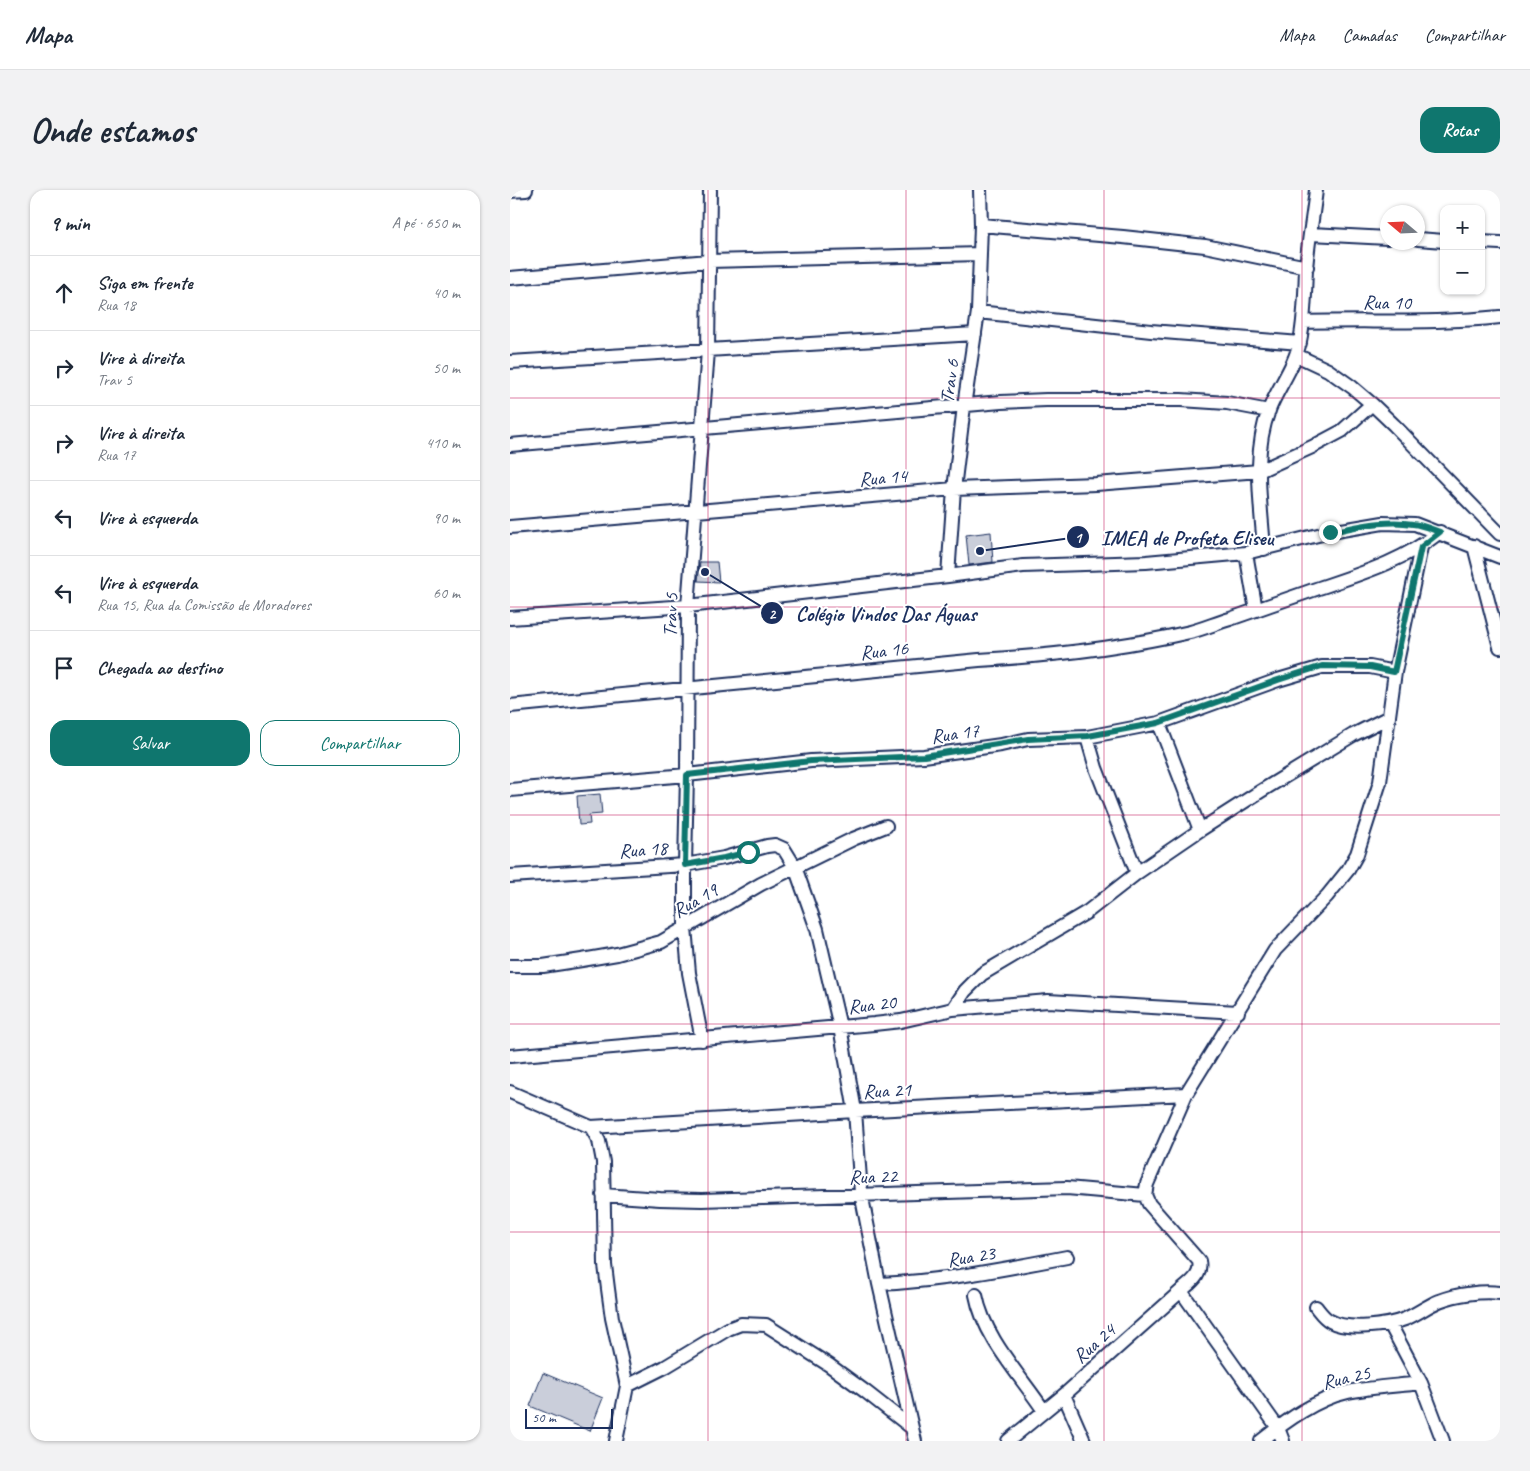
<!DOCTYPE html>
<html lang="pt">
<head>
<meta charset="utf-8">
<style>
  :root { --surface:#fff; --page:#f2f2f3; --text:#1f2937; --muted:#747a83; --line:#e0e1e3; --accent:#0f766e }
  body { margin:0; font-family:Caveat,sans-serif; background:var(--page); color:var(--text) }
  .controls { position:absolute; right:15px; top:15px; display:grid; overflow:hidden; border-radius:10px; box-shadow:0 1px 4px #0004 }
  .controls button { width:45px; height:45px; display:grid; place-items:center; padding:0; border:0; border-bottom:1px solid var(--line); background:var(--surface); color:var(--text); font:25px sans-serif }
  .compass { position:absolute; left:870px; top:15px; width:45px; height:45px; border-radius:50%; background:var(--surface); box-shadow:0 1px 4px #0004; rotate:289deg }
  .scale { position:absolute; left:15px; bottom:12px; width:88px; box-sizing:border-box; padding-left:5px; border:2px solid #1b2f5e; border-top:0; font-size:14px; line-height:18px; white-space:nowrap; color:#1b2f5e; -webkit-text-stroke:4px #fff; paint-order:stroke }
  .stop { position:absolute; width:15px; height:15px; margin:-11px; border:4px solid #0f766e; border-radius:50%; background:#fff }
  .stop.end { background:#0f766e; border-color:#fff; box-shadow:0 1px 5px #0008 }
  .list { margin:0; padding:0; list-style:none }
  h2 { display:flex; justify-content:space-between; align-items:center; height:65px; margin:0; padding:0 20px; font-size:21px }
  h2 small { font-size:16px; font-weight:400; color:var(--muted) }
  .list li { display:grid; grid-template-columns:32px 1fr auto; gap:15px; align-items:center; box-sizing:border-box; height:75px; padding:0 20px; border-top:1px solid var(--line) }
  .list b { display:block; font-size:19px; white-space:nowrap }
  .list p { margin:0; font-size:16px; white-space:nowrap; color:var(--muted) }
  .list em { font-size:16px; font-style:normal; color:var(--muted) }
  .actions { display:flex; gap:10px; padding:15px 20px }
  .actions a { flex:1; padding:11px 0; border:1px solid var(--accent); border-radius:15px; text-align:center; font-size:18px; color:var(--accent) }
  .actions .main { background:var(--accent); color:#fff }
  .icon { flex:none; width:28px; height:28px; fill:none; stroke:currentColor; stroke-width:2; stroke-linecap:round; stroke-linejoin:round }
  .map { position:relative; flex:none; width:990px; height:1251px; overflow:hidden; border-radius:15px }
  header { display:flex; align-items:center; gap:30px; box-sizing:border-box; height:70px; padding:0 25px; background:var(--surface); border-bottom:1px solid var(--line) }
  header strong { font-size:24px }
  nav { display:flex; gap:28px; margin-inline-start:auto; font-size:18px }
  .intro { display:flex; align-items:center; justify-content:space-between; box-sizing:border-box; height:120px; padding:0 30px }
  h1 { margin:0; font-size:35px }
  .button { padding:12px 22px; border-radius:15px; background:var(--accent); color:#fff; font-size:18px; font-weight:700 }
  main { display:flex; gap:30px; padding:0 30px }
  aside { flex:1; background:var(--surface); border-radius:15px; box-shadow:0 1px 4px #0004 }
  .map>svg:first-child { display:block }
</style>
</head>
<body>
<header>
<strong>Mapa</strong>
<nav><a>Mapa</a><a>Camadas</a><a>Compartilhar</a></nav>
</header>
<div class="intro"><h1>Onde estamos</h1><a class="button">Rotas</a></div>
<main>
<aside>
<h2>9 min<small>A pé · 650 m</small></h2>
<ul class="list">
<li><svg class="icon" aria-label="ahead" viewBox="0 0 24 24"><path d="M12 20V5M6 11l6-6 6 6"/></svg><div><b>Siga em frente</b><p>Rua 18</p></div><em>40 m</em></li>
<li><svg class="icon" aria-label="right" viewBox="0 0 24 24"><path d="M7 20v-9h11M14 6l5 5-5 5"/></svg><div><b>Vire à direita</b><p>Trav 5</p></div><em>50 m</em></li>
<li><svg class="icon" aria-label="right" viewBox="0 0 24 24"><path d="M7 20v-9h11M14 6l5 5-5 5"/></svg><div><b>Vire à direita</b><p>Rua 17</p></div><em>410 m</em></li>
<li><svg class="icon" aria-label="left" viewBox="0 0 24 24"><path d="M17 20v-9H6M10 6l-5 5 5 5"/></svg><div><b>Vire à esquerda</b></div><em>90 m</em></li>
<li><svg class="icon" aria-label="left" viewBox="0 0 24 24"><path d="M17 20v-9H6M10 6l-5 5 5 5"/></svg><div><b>Vire à esquerda</b><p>Rua 15, Rua da Comissão de Moradores</p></div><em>60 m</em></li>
<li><svg class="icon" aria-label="arrive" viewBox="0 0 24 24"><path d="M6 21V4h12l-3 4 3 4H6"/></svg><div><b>Chegada ao destino</b></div></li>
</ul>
<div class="actions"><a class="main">Salvar</a><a>Compartilhar</a></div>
</aside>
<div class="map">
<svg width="990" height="1251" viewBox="0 0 990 1251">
  <rect width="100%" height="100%" fill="#fff"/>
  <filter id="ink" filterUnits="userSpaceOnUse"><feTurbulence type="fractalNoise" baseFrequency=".02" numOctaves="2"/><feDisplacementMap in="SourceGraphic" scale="10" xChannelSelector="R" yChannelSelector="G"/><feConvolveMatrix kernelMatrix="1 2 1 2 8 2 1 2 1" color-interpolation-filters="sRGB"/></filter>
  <g filter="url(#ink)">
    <path fill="#caceda" stroke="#1b2f5e" d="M481,342L483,372L459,375L456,345Z
      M190,372H207L209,392L188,391Z
      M90,604L92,624L79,625L80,634L69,635L67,606Z
      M33,1183L93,1208L80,1241L20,1216Z"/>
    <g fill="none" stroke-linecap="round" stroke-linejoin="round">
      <g stroke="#1b2f5e" stroke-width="16">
        <path id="minor" d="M0,1L16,0
          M471,35L613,47L695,56L797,77
          M801,44L878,48
          M908,49L934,51
          M971,52L990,53
          M0,88L199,71L470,64
          M468,122L641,141L790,153
          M794,132C859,130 925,134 990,127
          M786,165L818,180L842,197L862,214L884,235L990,344
          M0,172L465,144
          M0,255L491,212L536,210H671L717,213L759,221
          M0,337L444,299L586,294L749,281L802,257L832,241L862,214
          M964,356L990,457
          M754,359C751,313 742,264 759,220C768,197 785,176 790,151C795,127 795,103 796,79C798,53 803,26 806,0
          M736,363L746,420
          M438,386L444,299L454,216L468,122L471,35L470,0
          M0,428L178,416L438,386L513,376L636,372L736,363L820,342L873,333L905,334L990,367
          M0,516L469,470C540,466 610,458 680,442C693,439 706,433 720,429C749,419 777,409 806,399C850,384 892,372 930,342
          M649,533L690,640
          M577,547L586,578L627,683
          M0,600L177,585L301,571L414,566L491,555L518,549L577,547L649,533L768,490L812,477H860L885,482
          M0,686L175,675L214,668L257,656L265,655L274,659L285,677L307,739L330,837L345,921L351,1003L369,1094L405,1251
          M0,776H33L72,770L107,764L151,752L251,694L343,649L376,636
          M443,819L455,801L472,784L577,722L627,683L690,640L751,601L843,545L879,527
          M192,850L179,783L175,737V675L177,585L178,416L198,161L200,0
          M0,866L364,834L391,831L443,819L538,811L728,822
          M0,902L81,937L89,951L93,972L95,1075L98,1099L102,1128L117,1196L106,1251
          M81,937L345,921L676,904
          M93,1005L150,1009L192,1010L557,998L635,1005
          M369,1094C433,1091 495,1079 557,1067
          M671,1101L768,1238L773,1251
          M466,1105C474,1148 511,1186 534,1221
          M806,1117C810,1122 814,1128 820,1131C837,1141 877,1136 895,1129C907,1124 917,1116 929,1111C947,1104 971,1101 990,1103
          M880,1134L911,1193L933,1251
          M117,1196L155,1177L218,1139L231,1134L256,1135L319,1175L356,1202L402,1238
          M554,1205L574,1251
          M498,1251L554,1205L671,1101C681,1092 692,1086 689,1071L639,1014L635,1005L637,994L676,904L765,760L817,706L838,680L847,664L870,592L885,482L911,357
          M751,1251C776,1231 806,1209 838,1202C862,1197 887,1196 911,1193"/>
      </g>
      <use href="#minor" stroke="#fff" stroke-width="12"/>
    </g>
  </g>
  <g fill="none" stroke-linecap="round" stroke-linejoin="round" filter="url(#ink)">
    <path stroke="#0f766e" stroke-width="6" d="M238,662L214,668L175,675L177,585L301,571L414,566L518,549L578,546L648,533L768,490L812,476L860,477L884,482L911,357L930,342C921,339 912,335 903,334C876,329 847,337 820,342"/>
  </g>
  <path fill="none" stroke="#c2185b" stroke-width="1" stroke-opacity="0.55" d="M198,0V1251M396,0V1251M594,0V1251M792,0V1251M0,208H990M0,417H990M0,625H990M0,834H990M0,1042H990"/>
  <g text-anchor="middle" stroke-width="4" stroke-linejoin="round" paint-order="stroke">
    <g font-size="20" fill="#1b2f5e" stroke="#fff">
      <text transform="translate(877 112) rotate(1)" y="7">Rua 10</text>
      <text transform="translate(439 191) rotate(-82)" y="7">Trav 6</text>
      <text transform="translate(373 287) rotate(-5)" y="7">Rua 14</text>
      <text transform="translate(160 425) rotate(-88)" y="7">Trav 5</text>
      <text transform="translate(374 460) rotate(-6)" y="7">Rua 16</text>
      <text transform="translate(445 543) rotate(-8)" y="7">Rua 17</text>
      <text transform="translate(133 659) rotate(-4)" y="7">Rua 18</text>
      <text transform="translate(185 710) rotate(-30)" y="7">Rua 19</text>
      <text transform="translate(362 814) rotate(-6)" y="7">Rua 20</text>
      <text transform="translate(377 900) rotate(-3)" y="7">Rua 21</text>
      <text transform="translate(363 986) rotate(-2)" y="7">Rua 22</text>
      <text transform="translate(461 1066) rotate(-9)" y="7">Rua 23</text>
      <text transform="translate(584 1153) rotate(-41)" y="7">Rua 24</text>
      <text transform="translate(836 1187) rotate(-13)" y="7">Rua 25</text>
    </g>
  </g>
  <path fill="none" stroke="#1b2f5e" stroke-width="2" d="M470 361L568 347M195 382L262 423"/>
  <g fill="#1b2f5e" stroke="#fff" stroke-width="2">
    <circle cx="470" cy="361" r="5"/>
    <circle cx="195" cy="382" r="5"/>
    <circle cx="568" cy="347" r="12"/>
    <circle cx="262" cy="423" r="12"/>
  </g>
  <g font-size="15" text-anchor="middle" font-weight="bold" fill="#fff">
    <text x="568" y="353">1</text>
    <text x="262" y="429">2</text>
  </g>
  <g font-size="21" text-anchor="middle" font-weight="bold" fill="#1b2f5e" stroke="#fff" stroke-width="4" stroke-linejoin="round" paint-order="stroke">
    <text x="677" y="355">IMEA de Profeta Eliseu</text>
    <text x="376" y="431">Colégio Vindos Das Águas</text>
  </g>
</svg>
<div class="controls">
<button>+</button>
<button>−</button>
</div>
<svg class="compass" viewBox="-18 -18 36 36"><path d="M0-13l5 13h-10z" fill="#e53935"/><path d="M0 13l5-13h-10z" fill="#747a83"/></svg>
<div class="scale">50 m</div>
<div class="stop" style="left:238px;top:662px"></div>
<div class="stop end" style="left:820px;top:342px"></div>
</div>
</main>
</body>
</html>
